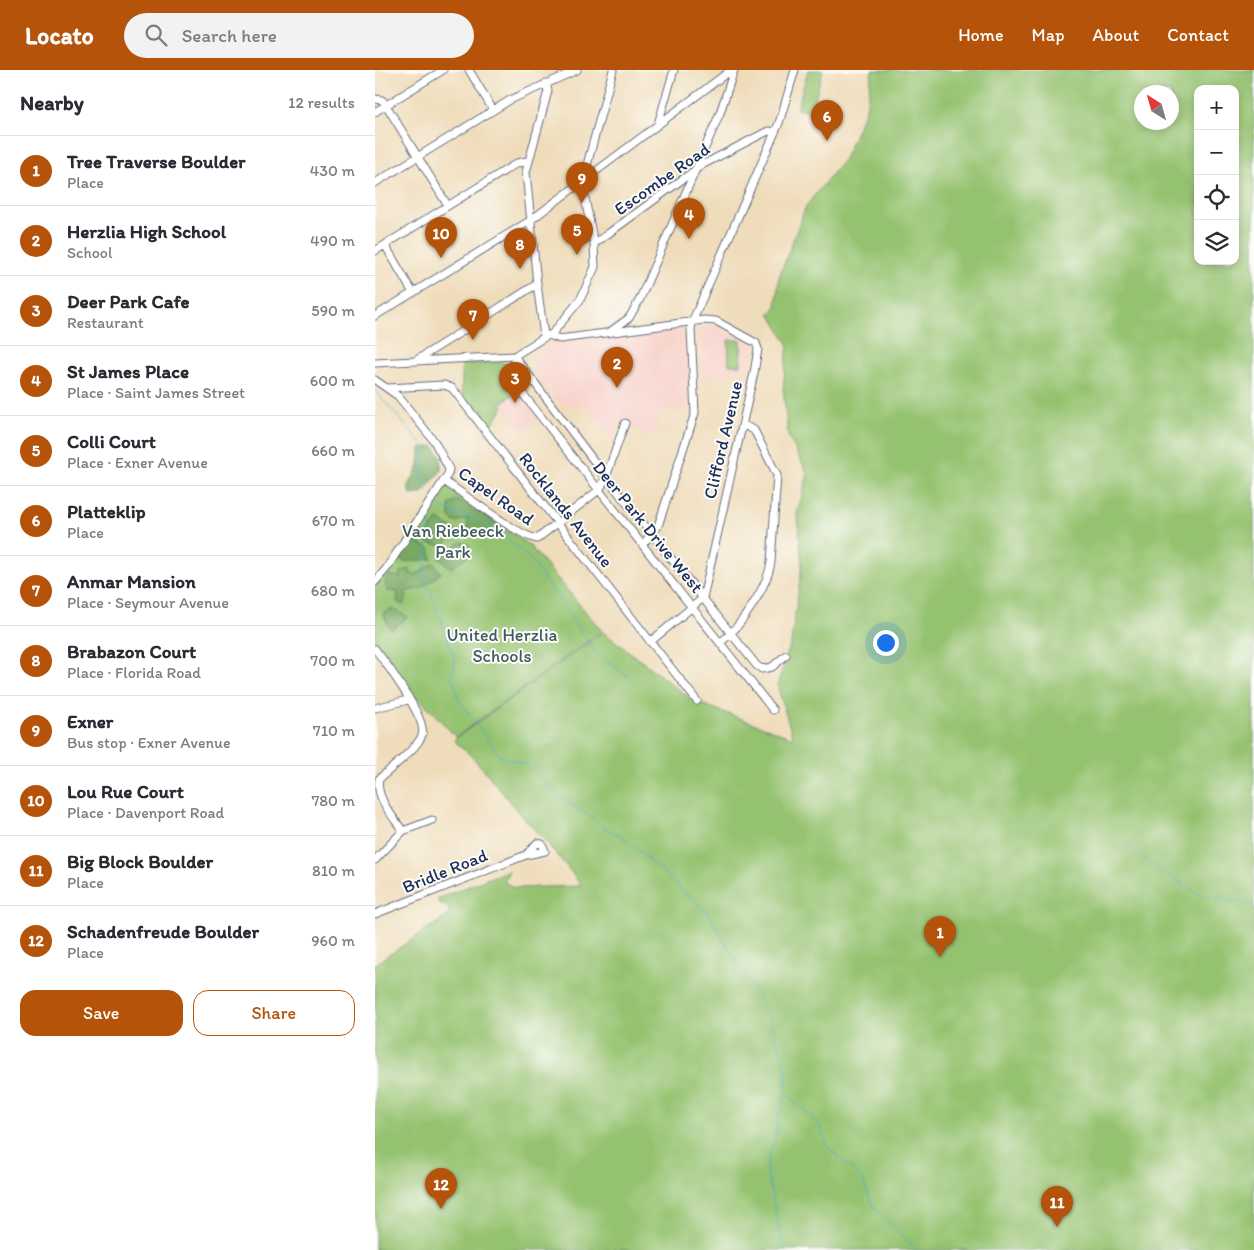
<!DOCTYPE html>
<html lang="en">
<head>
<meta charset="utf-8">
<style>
  :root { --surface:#fff; --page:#f2f2f3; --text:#2b2b33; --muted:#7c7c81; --line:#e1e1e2; --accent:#b45309 }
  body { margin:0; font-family:Itim,sans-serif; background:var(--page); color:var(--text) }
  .controls { position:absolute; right:15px; top:15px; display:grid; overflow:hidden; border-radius:10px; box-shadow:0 2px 8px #0003 }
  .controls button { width:45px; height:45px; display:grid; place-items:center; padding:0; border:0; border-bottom:1px solid var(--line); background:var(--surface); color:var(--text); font:25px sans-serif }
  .compass { position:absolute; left:759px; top:15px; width:45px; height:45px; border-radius:50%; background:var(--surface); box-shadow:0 2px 8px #0003; rotate:323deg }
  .you { position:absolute; left:510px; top:572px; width:18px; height:18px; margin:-12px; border:4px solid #fff; border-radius:50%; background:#1a73e8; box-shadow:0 0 0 8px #1a73e833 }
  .badge { display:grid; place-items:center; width:32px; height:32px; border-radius:50%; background:var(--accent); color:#fff; font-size:16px; font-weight:700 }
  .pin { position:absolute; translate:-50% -41px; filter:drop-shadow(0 1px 2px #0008) }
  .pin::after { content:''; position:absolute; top:26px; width:18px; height:15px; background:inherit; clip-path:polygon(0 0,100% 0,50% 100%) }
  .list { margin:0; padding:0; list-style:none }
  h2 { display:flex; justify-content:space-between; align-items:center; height:65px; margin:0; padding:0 20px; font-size:21px }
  h2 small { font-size:16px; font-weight:400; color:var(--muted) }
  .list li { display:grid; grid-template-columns:32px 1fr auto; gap:15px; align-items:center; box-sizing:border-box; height:70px; padding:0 20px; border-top:1px solid var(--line) }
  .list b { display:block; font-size:19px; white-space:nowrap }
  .list p { margin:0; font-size:16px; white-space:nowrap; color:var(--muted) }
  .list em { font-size:16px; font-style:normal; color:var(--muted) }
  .actions { display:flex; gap:10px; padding:15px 20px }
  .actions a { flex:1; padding:11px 0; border:1px solid var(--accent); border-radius:15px; text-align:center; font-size:18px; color:var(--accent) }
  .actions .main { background:var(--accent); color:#fff }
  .icon { flex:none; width:28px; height:28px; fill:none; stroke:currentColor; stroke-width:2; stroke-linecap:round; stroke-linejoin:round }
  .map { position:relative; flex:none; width:879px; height:1180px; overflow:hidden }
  header { display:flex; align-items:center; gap:30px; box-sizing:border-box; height:70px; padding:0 25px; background:var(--accent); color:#fff }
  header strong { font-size:24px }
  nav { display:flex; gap:28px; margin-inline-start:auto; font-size:18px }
  .search { width:350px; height:45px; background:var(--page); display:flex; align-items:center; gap:12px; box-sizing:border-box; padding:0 18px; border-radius:28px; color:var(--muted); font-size:19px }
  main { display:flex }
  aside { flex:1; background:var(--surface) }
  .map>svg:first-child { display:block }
</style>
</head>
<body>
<header>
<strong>Locato</strong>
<div class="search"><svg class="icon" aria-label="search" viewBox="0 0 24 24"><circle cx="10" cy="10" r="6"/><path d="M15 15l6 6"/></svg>Search here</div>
<nav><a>Home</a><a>Map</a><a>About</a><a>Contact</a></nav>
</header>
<main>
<aside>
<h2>Nearby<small>12 results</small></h2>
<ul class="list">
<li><span class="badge">1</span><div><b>Tree Traverse Boulder</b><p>Place</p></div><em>430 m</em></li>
<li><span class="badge">2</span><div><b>Herzlia High School</b><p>School</p></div><em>490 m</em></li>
<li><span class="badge">3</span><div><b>Deer Park Cafe</b><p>Restaurant</p></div><em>590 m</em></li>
<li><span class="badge">4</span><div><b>St James Place</b><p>Place · Saint James Street</p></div><em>600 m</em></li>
<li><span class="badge">5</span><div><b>Colli Court</b><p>Place · Exner Avenue</p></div><em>660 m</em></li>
<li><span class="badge">6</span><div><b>Platteklip</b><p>Place</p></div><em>670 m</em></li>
<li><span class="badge">7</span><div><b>Anmar Mansion</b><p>Place · Seymour Avenue</p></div><em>680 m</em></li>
<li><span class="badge">8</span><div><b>Brabazon Court</b><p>Place · Florida Road</p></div><em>700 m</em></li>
<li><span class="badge">9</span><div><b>Exner</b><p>Bus stop · Exner Avenue</p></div><em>710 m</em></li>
<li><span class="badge">10</span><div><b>Lou Rue Court</b><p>Place · Davenport Road</p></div><em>780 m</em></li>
<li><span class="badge">11</span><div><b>Big Block Boulder</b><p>Place</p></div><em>810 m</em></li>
<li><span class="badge">12</span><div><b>Schadenfreude Boulder</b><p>Place</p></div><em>960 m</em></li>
</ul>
<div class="actions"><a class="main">Save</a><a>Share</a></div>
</aside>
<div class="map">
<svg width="879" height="1180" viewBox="0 0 879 1180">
  <rect width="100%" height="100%" fill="#fdfcf7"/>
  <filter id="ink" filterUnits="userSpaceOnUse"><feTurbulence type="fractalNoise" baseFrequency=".02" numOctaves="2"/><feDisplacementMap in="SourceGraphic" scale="10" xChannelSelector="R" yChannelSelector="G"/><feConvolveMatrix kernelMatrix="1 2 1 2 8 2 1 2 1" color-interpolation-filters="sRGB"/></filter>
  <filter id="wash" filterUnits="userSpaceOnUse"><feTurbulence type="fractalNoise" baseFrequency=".0096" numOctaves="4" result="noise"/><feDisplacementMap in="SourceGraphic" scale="20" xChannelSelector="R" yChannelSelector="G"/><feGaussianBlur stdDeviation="1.12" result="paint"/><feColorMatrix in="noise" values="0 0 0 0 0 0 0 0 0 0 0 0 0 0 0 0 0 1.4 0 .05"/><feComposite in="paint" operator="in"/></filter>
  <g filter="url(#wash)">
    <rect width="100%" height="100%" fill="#efdcba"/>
    <path fill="#f7d1c9" d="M327,254H338L377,274L379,279L374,302L352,298V306L327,308L325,258Z
      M311,256L316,339L287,340L279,366L244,353L239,372L211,337L182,334L158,303L159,292L175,273Z
      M144,319L167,347L147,363L126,334Z"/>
    <path fill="#95c270" stroke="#587867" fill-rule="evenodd" d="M433,0H448L436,43L422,39Z
      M497,0H879V1180H0V894L74,845V838L64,833L62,829L134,800L129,812L140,818L206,816C187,787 163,765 141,739C121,716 103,689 79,671L81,668L228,562L319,631L418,668L402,615L416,573L427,494L422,443L433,404L413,366L408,318L413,274L395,244L401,236L404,207L431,136L469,89L491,39ZM823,19H860V191H823ZM766,22H796V52H766Z
      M353,270H366V295H354Z
      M126,292L136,295L137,317L141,322L126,334L128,337L114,360L87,325V294Z
      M71,416L155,476L227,561L81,667L45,629L37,627L0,576V516L9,506L68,417Z"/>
    <path fill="#78a862" stroke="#4a6c60" d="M59,376L66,387V401L46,424L36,425L33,417L44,396L45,378Z
      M82,430L122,453L113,462L92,461L93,449L80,452L75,448L74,435Z
      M63,450L81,461L69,476L45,471Z
      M42,466L41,472L55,479L57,489L28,492L24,483L34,468Z
      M86,472L94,474V485L76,498L64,488Z
      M58,493L66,503L47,518L30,522L32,527L28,535L22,532L23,522L12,521L10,511L14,505L25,507L26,502L34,499L36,504H42Z
      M18,539L33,547L16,560L8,543Z"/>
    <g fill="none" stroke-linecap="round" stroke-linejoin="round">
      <path stroke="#3fadbd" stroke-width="1" d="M0,321L50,377L46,403L53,421
        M58,434L49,503L80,590L77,608L84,630L125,686L153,695L185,728L213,745L230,759L247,766L332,842L382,925L396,953L411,998V1024L402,1050L401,1064L391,1098L409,1180
        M61,436L119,457L156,490L219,580L255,608
        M752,777L824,825L879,834
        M412,1025L444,1054L452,1076L487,1109L499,1138L542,1180"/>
    </g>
  </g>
  <g filter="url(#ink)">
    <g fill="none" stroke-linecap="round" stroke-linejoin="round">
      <g stroke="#656c7e" stroke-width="9">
        <path id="minor" d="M94,0L118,40
          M0,29L7,30L11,35L73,136
          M0,42L68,0
          M283,54L299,0
          M0,113L135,30L202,0
          M219,174L327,95L393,61L400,62
          M10,175L38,223
          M0,181L142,93L152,91
          M0,246L156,150L356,0
          M236,261L254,248L265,229L345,43L359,0
          M176,265L205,230L220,197L219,174L207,113L238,0
          M169,266L162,214L151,102L173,21L171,13
          M139,286L140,311L144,319L398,640
          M140,287L231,407L382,596L387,599L397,597L411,585
          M40,291L162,214
          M0,293L139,286L173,265L185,269L329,250L341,251L381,273L383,279L379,303L328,528L275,572
          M0,310L23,326L59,371L74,399L73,404L11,499L0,512
          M12,318L69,315L77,318L322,631
          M69,411C88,423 143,466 162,469L225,419L231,407L250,353
          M268,474L283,456L320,343L316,259L318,250L404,53L420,0
          M346,572C365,558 393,516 396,492L402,405L379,360L368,355
          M0,579C11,593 53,650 47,665C43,678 15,699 4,709C0,727 18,747 28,761
          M0,638L33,630
          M162,773L167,774L170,781L151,785Z
          M0,790L28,761L57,750
          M0,844L151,785"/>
      </g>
      <use href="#minor" stroke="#fff" stroke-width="7"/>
    </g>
  </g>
  <g text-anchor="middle" stroke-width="4" stroke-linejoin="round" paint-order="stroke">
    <g font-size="18" fill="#1b2f5e" stroke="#fdfcf7">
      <text transform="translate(287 109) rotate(-35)" y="6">Escombe Road</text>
      <text transform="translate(348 370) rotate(-77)" y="6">Clifford Avenue</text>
      <text transform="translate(121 426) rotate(35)" y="6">Capel Road</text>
      <text transform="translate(191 440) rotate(52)" y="6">Rocklands Avenue</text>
      <text transform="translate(273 457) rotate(51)" y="6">Deer Park Drive West</text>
      <text transform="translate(70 801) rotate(-22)" y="6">Bridle Road</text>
    </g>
    <g font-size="18" fill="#405b63" stroke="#fdfcf7">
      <text x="78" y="467">Van Riebeeck<tspan x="78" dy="21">Park</tspan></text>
      <text x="127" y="571">United Herzlia<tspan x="127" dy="21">Schools</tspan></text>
    </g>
  </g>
</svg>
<div class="controls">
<button>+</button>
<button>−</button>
<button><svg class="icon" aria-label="locate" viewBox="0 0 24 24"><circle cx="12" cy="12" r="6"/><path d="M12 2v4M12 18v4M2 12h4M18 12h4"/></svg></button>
<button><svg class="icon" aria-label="layers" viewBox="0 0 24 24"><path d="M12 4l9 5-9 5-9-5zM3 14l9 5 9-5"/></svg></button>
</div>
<svg class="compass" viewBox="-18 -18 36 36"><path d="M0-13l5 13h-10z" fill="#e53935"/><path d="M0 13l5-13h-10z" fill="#7c7c81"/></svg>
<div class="you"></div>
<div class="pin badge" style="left:565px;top:887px">1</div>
<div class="pin badge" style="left:242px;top:318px">2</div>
<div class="pin badge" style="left:140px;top:333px">3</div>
<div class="pin badge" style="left:314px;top:169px">4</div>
<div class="pin badge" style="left:202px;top:185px">5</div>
<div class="pin badge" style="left:452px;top:71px">6</div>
<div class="pin badge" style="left:98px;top:270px">7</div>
<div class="pin badge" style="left:145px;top:199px">8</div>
<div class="pin badge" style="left:207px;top:133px">9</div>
<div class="pin badge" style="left:66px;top:188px">10</div>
<div class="pin badge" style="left:682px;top:1157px">11</div>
<div class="pin badge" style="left:66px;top:1139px">12</div>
</div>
</main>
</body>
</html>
